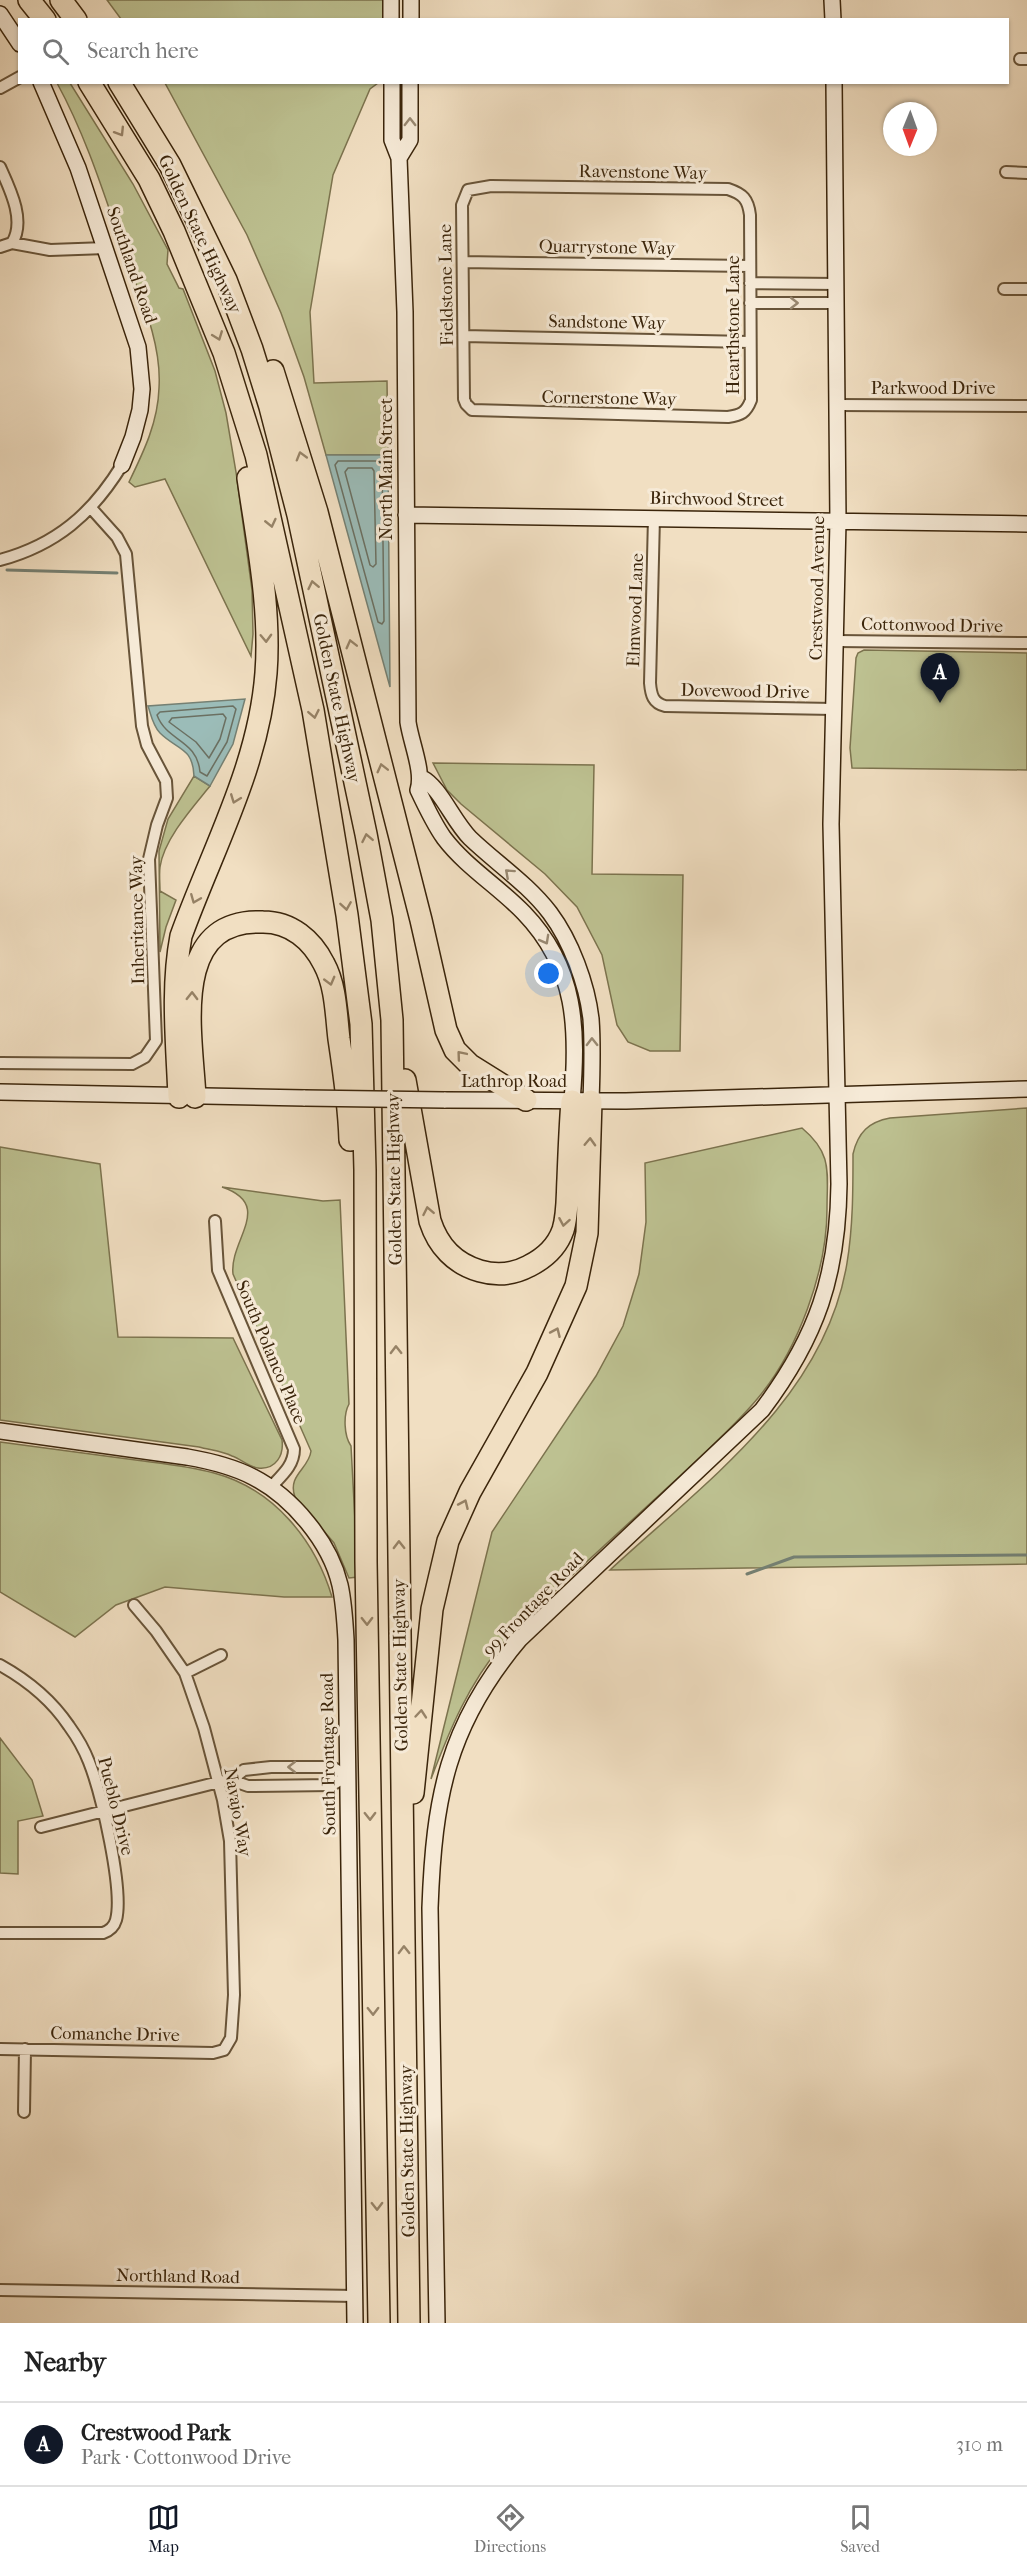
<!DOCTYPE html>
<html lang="en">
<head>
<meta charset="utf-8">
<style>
  :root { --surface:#fff; --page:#f2f2f2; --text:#222; --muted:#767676; --line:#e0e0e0; --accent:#111827 }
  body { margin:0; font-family:"IM FELL French Canon",serif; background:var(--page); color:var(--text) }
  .compass { position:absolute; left:883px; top:102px; width:54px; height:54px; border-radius:50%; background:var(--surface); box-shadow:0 2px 4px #0004; rotate:181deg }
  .you { position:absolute; left:549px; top:974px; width:21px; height:21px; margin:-15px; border:4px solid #fff; border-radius:50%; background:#1a73e8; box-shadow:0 0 0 9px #1a73e833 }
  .badge { display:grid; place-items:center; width:39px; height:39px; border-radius:50%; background:var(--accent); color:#fff; font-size:20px; font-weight:700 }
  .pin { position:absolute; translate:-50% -50px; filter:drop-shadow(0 2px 3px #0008) }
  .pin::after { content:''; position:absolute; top:32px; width:21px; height:18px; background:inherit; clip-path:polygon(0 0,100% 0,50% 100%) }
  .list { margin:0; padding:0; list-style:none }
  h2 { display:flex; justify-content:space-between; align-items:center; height:78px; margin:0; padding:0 24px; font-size:26px }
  h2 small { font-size:20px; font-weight:400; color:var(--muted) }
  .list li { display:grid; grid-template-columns:39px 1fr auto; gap:18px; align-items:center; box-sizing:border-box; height:84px; padding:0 24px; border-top:2px solid var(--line) }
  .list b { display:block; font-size:22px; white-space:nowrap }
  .list p { margin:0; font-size:20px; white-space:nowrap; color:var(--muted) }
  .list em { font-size:20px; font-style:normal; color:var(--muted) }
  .icon { flex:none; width:33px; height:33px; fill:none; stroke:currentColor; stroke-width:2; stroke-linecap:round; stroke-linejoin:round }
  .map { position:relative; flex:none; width:1027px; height:2323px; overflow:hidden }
  .search { position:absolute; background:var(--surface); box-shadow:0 2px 4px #0004; left:18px; right:18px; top:18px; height:66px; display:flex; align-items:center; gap:15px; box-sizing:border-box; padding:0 21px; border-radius:0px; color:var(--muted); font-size:22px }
  .sheet { height:162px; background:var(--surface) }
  nav { display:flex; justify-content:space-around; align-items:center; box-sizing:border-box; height:84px; border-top:2px solid var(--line); background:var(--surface); font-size:16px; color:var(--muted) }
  nav a { display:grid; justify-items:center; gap:3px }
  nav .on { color:var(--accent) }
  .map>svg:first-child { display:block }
</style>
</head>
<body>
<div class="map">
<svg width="1027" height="2323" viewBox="0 0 1027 2323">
  <rect width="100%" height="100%" fill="#f1dfc2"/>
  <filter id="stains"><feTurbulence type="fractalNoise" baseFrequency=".00333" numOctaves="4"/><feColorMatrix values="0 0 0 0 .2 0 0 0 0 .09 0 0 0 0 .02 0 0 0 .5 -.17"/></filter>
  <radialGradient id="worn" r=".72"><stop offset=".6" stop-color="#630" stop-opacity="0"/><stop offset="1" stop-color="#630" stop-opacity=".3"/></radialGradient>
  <path fill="#bdc191" stroke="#7c734e" stroke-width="1.5" d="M107,0H383V19H121Z
    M57,83H70L133,184L168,250L167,264L179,288L183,289L215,371L226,413L236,472L252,590L253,634L251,656L165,479L135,487L129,482C144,451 158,422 159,388C162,341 139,294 124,252C104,194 86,136 57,83Z
    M165,83H378L370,89L333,175L310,312L314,383L387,381L388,455H326L304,377L281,313L247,235Z
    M864,650L1027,653V770L852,768L850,748L856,658L858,653Z
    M433,763L594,765L592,874L683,875L680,1051H650L628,1042L617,1025L602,955L577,907L545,874L461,804L447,790Z
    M194,776L210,786C193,807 164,839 160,867C159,874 160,883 160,891L176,900L166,927L160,952L159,851L168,819Z
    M1027,1108V1564L610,1570C704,1483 825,1398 847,1263C853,1227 853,1190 853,1154C858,1132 869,1122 890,1118Z
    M802,1128C833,1154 827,1172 827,1209C827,1271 798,1350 758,1398C735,1426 707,1450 681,1475C643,1510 605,1545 568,1579C546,1600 522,1620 503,1643C468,1685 450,1729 431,1779L492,1532L596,1376L623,1326L639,1274L646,1222L645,1163Z
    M0,1147L100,1164L118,1337L233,1338L282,1440C284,1455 276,1470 258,1468C249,1467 241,1459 232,1456C222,1451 210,1450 199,1447L0,1420Z
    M222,1187L323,1201L340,1200L349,1404C343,1415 344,1436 351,1446L358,1577L349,1578L334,1543L295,1497C287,1475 309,1469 311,1451L233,1274C229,1240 275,1205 222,1187Z
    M0,1442C43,1448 85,1453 128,1459C156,1463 186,1465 214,1473C274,1489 315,1540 332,1597H284L165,1587L116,1605L75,1637L0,1592Z
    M0,1738L32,1780L43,1816L18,1821V1874L0,1873Z"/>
  <path fill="#9bbcb8" stroke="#758073" stroke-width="1.5" d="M326,455H388L390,687Z
    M245,699L233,744L210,786L194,776C193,747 177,750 160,733C153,726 151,715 148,706Z"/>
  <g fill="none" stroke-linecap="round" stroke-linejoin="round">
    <path stroke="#6b7062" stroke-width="1.5" d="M338,461H379L382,463L384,621L382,624L378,622L335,465Z
      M348,468H372L374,471L376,564L373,567L370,565L345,472Z
      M233,706L236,709L227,742L207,776L200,772C197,739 167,742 157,715L160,712Z
      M223,714L226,718L220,739L209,758L196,742L169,722L172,718Z"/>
    <path stroke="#758073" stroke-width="3" d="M7,570L117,573
      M747,1574L794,1557L1027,1555"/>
    <g stroke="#685439" stroke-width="14">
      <path id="street" d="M1020,59H1027
        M0,88L20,77
        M0,167C10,189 26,221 12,243L0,247
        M1006,172L1027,173
        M491,186L728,189C743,194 748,199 750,215L751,400C746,413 741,415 728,417L472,410L466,404L464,399L462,205L468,190Z
        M12,243L50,250L106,248
        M463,262L750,266
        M750,283L837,284
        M1004,289H1027
        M750,303H837
        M464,336L749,342
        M838,405L1027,406
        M654,517L650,683C651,695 653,703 665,706L834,709
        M0,560C56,545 92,514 122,465
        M837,641L1027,643
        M0,1063L132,1064L145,1057L156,1041L149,859L157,825L167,798L166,781L147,745L142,726L126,554L117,537L91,508
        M215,1221L218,1270L294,1449C294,1466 281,1476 270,1488
        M0,1665C27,1680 51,1699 69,1726C77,1737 84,1749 89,1762C101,1792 124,1890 116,1920C114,1927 109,1931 103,1933H0
        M185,1673L221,1655
        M231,1780L244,1770L271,1767H332L348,1776
        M41,1827L219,1782L231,1780L248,1786L332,1785L348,1776
        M0,2049L213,2053L224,2050L231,2038L234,1995L230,1841L223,1800L204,1728L185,1673L156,1631L134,1605
        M24,2112L25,2049
        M0,2290L355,2296"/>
    </g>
    <g stroke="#3b250b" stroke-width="18">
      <path id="secondary" d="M391,0V20
        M832,0L833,20
        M0,14L20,44
        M411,20V0
        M41,82L78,168L138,347L142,389L140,410L133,437L122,465
        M392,82V140L399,158L405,312L408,722C411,743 424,772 418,790C426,807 434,824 444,838C466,867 499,887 524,913C577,968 578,1030 572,1101
        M399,158L410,140V82
        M406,515L1027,524
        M422,778C440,787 453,821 470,838C496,863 528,884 550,913C571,941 587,984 591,1019C593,1046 592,1074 591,1101
        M0,1092L305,1098
        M444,1100L626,1101L1027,1089
        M0,1431L187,1457C210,1461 232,1466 253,1477C292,1497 330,1542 340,1585C344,1603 345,1622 346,1640L355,2323
        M437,2323L430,1908C434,1798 447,1725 520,1639L762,1410C817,1337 838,1275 839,1184L831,824L838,521L834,82"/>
    </g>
    <g stroke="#3b250b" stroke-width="24">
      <path id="highway" d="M29,0L45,20
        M61,0L76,20
        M89,82L149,179L174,231L224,353L256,455L313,710L347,915L361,1024L365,1170L366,1562L379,2323
        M119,82L170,165L226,280L252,349L270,407L298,515L366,834L382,920L392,1020L409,2323
        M273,371L317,512L421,920L446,1030L455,1050L470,1065L526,1100
        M405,1080L430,1221C438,1246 455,1264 480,1271C497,1276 514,1274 529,1266C545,1258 557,1247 563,1230C568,1214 567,1196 568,1179C569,1153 570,1127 572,1101
        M179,1097C177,1044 171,989 181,936C212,850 259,766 266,673C271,608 257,541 248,478
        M195,1097C192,1035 168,918 263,922C291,922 312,940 324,964C336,986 336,1014 339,1039C344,1072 349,1106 350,1140
        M413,1793L432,1609L448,1541L470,1492L537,1373L576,1286L587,1233L591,1101"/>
    </g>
    <use href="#street" stroke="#f6ead7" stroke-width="10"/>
    <use href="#secondary" stroke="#f6ead7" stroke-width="15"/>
    <use href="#highway" stroke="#f1dfc2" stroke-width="21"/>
    <g stroke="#3b250b" stroke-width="18" stroke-linecap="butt">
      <path id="secondary-bridge" d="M305,1098L444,1100"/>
    </g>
    <use href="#secondary-bridge" stroke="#f6ead7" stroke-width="15"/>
  </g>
  <defs><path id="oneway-chevron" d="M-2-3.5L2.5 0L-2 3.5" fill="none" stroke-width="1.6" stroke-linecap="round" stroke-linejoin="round" transform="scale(1.5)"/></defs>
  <g stroke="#988871">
    <use href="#oneway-chevron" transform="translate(410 122) rotate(-90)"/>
    <use href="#oneway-chevron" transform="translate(794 303)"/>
    <use href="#oneway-chevron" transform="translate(509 873) rotate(-138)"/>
    <use href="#oneway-chevron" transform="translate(545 940) rotate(61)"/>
    <use href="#oneway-chevron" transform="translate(592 1042) rotate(-91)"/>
    <use href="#oneway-chevron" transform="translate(292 1767) rotate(180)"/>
  </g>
  <g stroke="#968266">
    <use href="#oneway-chevron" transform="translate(120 132) rotate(58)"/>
    <use href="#oneway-chevron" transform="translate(218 336) rotate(69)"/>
    <use href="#oneway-chevron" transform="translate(301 456) rotate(-106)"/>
    <use href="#oneway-chevron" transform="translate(271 523) rotate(77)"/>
    <use href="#oneway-chevron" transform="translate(313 585) rotate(-102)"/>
    <use href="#oneway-chevron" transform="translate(266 638) rotate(88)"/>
    <use href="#oneway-chevron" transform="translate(351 644) rotate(-104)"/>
    <use href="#oneway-chevron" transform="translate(314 714) rotate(79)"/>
    <use href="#oneway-chevron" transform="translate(382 768) rotate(-104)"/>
    <use href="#oneway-chevron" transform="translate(235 799) rotate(111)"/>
    <use href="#oneway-chevron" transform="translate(367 838) rotate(-101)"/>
    <use href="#oneway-chevron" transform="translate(195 899) rotate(112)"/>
    <use href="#oneway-chevron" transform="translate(346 906) rotate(81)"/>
    <use href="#oneway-chevron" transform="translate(330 981) rotate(75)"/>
    <use href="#oneway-chevron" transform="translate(192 996) rotate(-89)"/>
    <use href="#oneway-chevron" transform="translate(461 1055) rotate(-130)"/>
    <use href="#oneway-chevron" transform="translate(590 1142) rotate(-88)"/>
    <use href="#oneway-chevron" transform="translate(428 1211) rotate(-101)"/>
    <use href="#oneway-chevron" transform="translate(564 1222) rotate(100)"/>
    <use href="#oneway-chevron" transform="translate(556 1332) rotate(-66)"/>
    <use href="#oneway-chevron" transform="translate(396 1350) rotate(-91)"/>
    <use href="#oneway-chevron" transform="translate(464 1504) rotate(-66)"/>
    <use href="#oneway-chevron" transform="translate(399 1545) rotate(-91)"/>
    <use href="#oneway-chevron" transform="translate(367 1621) rotate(89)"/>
    <use href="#oneway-chevron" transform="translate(421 1714) rotate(-85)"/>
    <use href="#oneway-chevron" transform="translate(370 1816) rotate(89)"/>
    <use href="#oneway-chevron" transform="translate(404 1950) rotate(-91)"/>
    <use href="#oneway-chevron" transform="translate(373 2011) rotate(89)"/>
    <use href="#oneway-chevron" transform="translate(377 2206) rotate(89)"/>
  </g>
  <g text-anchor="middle" stroke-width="6" stroke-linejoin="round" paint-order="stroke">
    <g font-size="18" fill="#3b250b" stroke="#f6ead7">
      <text transform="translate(643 172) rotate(1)" y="6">Ravenstone Way</text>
      <text transform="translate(200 234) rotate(65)" y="6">Golden State Highway</text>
      <text transform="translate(607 247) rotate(1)" y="6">Quarrystone Way</text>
      <text transform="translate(132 265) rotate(71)" y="6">Southland Road</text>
      <text transform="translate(446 285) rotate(-91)" y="6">Fieldstone Lane</text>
      <text transform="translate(607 322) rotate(1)" y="6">Sandstone Way</text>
      <text transform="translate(733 325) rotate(-90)" y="6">Hearthstone Lane</text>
      <text x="933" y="394">Parkwood Drive</text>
      <text transform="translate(609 398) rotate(1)" y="6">Cornerstone Way</text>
      <text transform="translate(386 469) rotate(-90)" y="6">North Main Street</text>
      <text transform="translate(717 499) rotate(1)" y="6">Birchwood Street</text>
      <text transform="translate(817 588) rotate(-89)" y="6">Crestwood Avenue</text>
      <text transform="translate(635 610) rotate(-88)" y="6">Elmwood Lane</text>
      <text transform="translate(932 625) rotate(1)" y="6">Cottonwood Drive</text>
      <text transform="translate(745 691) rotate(1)" y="6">Dovewood Drive</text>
      <text transform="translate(337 698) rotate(78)" y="6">Golden State Highway</text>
      <text transform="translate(137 920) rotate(-91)" y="6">Inheritance Way</text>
      <text x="514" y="1087">Lathrop Road</text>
      <text transform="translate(394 1179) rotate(-91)" y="6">Golden State Highway</text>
      <text transform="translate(271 1352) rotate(67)" y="6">South Polanco Place</text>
      <text transform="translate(533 1604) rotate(-46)" y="6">99 Frontage Road</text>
      <text transform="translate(400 1665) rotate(-91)" y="6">Golden State Highway</text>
      <text transform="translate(328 1754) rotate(-91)" y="6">South Frontage Road</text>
      <text transform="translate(116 1806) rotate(76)" y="6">Pueblo Drive</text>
      <text transform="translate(238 1812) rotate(80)" y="6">Navajo Way</text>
      <text transform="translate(115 2034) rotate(1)" y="6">Comanche Drive</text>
      <text transform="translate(407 2151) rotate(-91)" y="6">Golden State Highway</text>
      <text transform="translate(178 2276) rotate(1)" y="6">Northland Road</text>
    </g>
  </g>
  <rect width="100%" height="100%" filter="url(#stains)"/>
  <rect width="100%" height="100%" fill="url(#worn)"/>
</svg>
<svg class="compass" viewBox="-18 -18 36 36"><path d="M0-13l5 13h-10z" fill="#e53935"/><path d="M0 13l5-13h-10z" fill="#767676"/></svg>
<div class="you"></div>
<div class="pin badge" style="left:940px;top:703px">A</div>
<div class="search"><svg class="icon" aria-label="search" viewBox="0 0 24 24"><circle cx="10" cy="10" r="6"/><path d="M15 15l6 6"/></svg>Search here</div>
</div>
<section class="sheet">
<h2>Nearby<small></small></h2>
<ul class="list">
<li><span class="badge">A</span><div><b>Crestwood Park</b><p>Park · Cottonwood Drive</p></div><em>310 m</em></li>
</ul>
</section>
<nav>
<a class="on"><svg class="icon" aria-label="map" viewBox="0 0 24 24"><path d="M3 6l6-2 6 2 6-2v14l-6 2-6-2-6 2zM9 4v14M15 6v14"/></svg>Map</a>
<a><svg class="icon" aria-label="directions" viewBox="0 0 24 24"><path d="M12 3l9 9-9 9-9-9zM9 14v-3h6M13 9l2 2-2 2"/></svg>Directions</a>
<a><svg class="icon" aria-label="saved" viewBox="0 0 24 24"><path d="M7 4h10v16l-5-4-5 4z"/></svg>Saved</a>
</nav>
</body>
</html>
